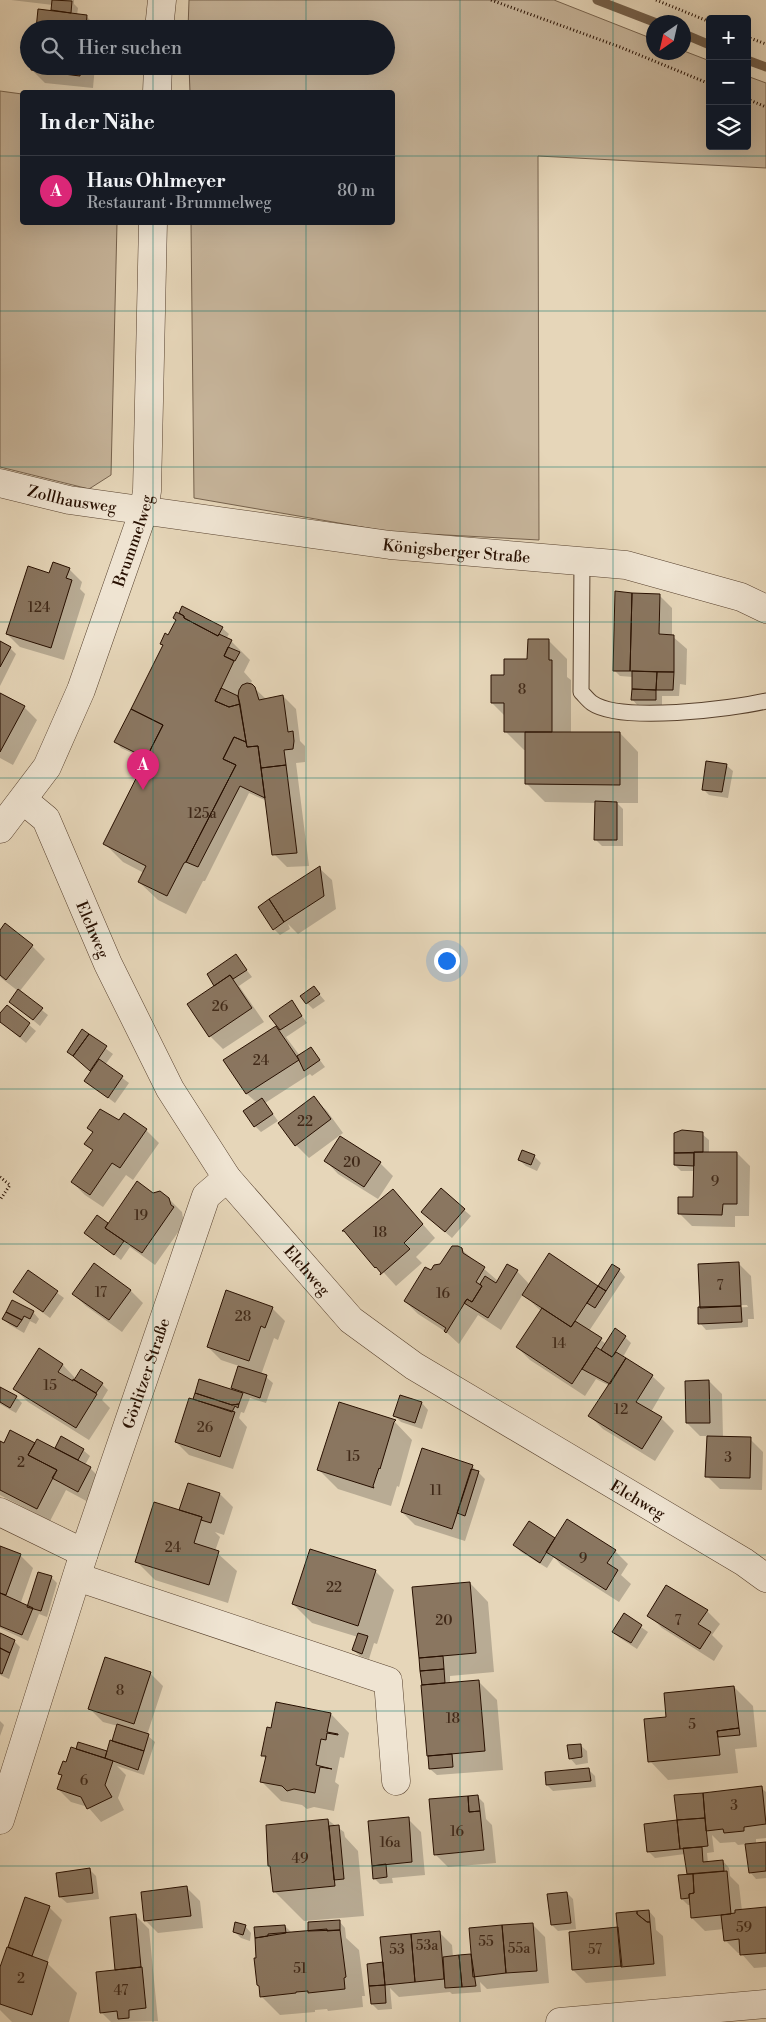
<!DOCTYPE html>
<html lang="de">
<head>
<meta charset="utf-8">
<style>
  :root { --surface:#171b24; --page:#20242c; --text:#f1f3f6; --muted:#9ea1a6; --line:#363941; --accent:#db2777 }
  body { margin:0; font-family:"Libre Bodoni",serif; background:var(--page); color:var(--text) }
  .controls { position:absolute; right:15px; top:15px; display:grid; overflow:hidden; border-radius:5px; box-shadow:0 5px 20px #0002 }
  .controls button { width:45px; height:45px; display:grid; place-items:center; padding:0; border:0; border-bottom:1px solid var(--line); background:var(--surface); color:var(--text); font:25px sans-serif }
  .compass { position:absolute; left:646px; top:15px; width:45px; height:45px; border-radius:50%; background:var(--surface); box-shadow:0 5px 20px #0002; rotate:214deg }
  .you { position:absolute; left:446px; top:960px; width:18px; height:18px; margin:-12px; border:4px solid #fff; border-radius:50%; background:#1a73e8; box-shadow:0 0 0 8px #1a73e833 }
  .badge { display:grid; place-items:center; width:32px; height:32px; border-radius:50%; background:var(--accent); color:#fff; font-size:16px; font-weight:700 }
  .pin { position:absolute; translate:-50% -41px; filter:drop-shadow(0 1px 2px #0008) }
  .pin::after { content:''; position:absolute; top:26px; width:18px; height:15px; background:inherit; clip-path:polygon(0 0,100% 0,50% 100%) }
  .list { margin:0; padding:0; list-style:none }
  h2 { display:flex; justify-content:space-between; align-items:center; height:65px; margin:0; padding:0 20px; font-size:21px }
  h2 small { font-size:16px; font-weight:400; color:var(--muted) }
  .list li { display:grid; grid-template-columns:32px 1fr auto; gap:15px; align-items:center; box-sizing:border-box; height:70px; padding:0 20px; border-top:1px solid var(--line) }
  .list b { display:block; font-size:19px; white-space:nowrap }
  .list p { margin:0; font-size:16px; white-space:nowrap; color:var(--muted) }
  .list em { font-size:16px; font-style:normal; color:var(--muted) }
  .icon { flex:none; width:28px; height:28px; fill:none; stroke:currentColor; stroke-width:2; stroke-linecap:round; stroke-linejoin:round }
  .map { position:relative; flex:none; width:766px; height:2022px; overflow:hidden }
  .search { position:absolute; background:var(--surface); box-shadow:0 5px 20px #0002; left:20px; top:20px; width:375px; height:55px; display:flex; align-items:center; gap:12px; box-sizing:border-box; padding:0 18px; border-radius:28px; color:var(--muted); font-size:19px }
  .panel { position:absolute; background:var(--surface); box-shadow:0 5px 20px #0002; left:20px; top:90px; width:375px; height:135px; border-radius:5px }
  .map>svg:first-child { display:block }
</style>
</head>
<body>
<div class="map">
<svg width="766" height="2022" viewBox="0 0 766 2022">
  <rect width="100%" height="100%" fill="#e6d6b9"/>
  <filter id="stains"><feTurbulence type="fractalNoise" baseFrequency=".004" numOctaves="4"/><feColorMatrix values="0 0 0 0 .2 0 0 0 0 .09 0 0 0 0 .02 0 0 0 .5 -.17"/></filter>
  <radialGradient id="worn" r=".72"><stop offset=".6" stop-color="#630" stop-opacity="0"/><stop offset="1" stop-color="#630" stop-opacity=".3"/></radialGradient>
  <path fill="#c6b49a" stroke="#76624d" d="M189,0H554L653,39L654,52H684V51L710,61V146H747V76L766,83V168L538,156L539,540L391,532L194,498L191,223L392,222V92H190L189,66H386V29H188Z
    M0,91L22,94V222L117,223L111,475L89,489L0,467Z"/>
  <path fill="#0003" fill-rule="evenodd" d="M11,0H74V4L78,8L77,15L87,17L99,29H37L55,12L52,10L53,5Z
    M33,66H95L93,88L45,83L32,70Z
    M69,569L82,582L80,589L85,594L64,660L20,647L7,634L50,574Z
    M659,595L672,608V636L687,649L686,685L680,684L679,696H662V706H638L632,699L633,677L620,676L614,670Z
    M180,613L222,628L229,634L226,639L231,641L250,660L244,672L252,681L250,684L267,700L283,696L296,709L300,741L305,746V762L296,763L309,866L287,867L274,854L267,801L249,793L205,881H203L186,914L158,900L139,882L144,873L123,862L105,844L147,760L121,748L115,741L164,646L161,644L184,617Z
    M548,640L567,659V677L571,680V733H620L638,752V803H617L623,809V846H602L595,839L596,803L545,802L526,783V750H524L505,731V716L492,703L505,677L529,661Z
    M0,643L10,648L16,654L0,686Z
    M0,694L24,707L37,720L13,765L0,758Z
    M726,765L733,771L728,798L709,795L703,789Z
    M319,868L332,880L336,909L298,934L288,924L290,929L280,935L274,929Z
    M5,925L32,946L45,959L19,992L48,1015L40,1026L11,1002L18,991L0,977V932Z
    M236,956L252,977L239,986L264,1022L223,1049L210,1036L216,986Z
    M314,988L325,1001L313,1009L307,1003Z
    M292,1002L307,1023L286,1037L300,1056L311,1048L325,1067L312,1076L310,1074L265,1103L278,1121L261,1132L255,1126L257,1103L247,1094L225,1061L278,1026Z
    M7,1006L36,1031L26,1043L0,1021V1015Z
    M82,1031L113,1054L105,1065L129,1083L115,1103L86,1081L92,1072L68,1051Z
    M314,1098L327,1111L343,1133L309,1158L296,1145Z
    M120,1122L146,1130L159,1143L133,1180L126,1175L103,1207L85,1195L72,1182L93,1151L86,1144L93,1133L88,1127Z
    M675,1134H702L709,1140V1153H737L750,1166L749,1216H735V1227L692,1226L679,1213L695,1198V1171H681L675,1165Z
    M534,1156L541,1163L537,1171L526,1166L519,1160Z
    M326,1161L380,1163L393,1176L378,1199L338,1174Z
    M441,1190L471,1216L452,1238L429,1218Z
    M393,1191L435,1238L416,1257L422,1263L396,1286L345,1230Z
    M153,1194L169,1199L182,1212L183,1218L186,1221L155,1265L130,1247L121,1260L86,1233L97,1217L108,1225Z
    M461,1249L498,1281L517,1271L530,1285L598,1288L619,1270L625,1277L589,1331L606,1344L625,1337L631,1343L623,1357L652,1376L665,1388L651,1412L661,1418L674,1431L655,1461L603,1429L590,1416L608,1385L596,1379L585,1396L530,1360L517,1347L541,1311L523,1294L501,1330L478,1315L459,1344L446,1332L418,1314L405,1301L431,1272Z
    M738,1263L751,1276L754,1319H748V1327L706,1330L700,1323L699,1303L701,1306ZM747,1305L748,1307L707,1309V1306Z
    M29,1272L64,1298L50,1318L15,1292Z
    M130,1290L143,1303L122,1332L86,1306L73,1294Z
    M272,1308L285,1321L278,1340L274,1338L261,1375L266,1377L273,1383L266,1403L250,1398L244,1413L241,1412L239,1418L247,1427L233,1469L189,1455L176,1442L197,1402L194,1398L231,1390L239,1366L221,1360L208,1347Z
    M33,1312L39,1319L36,1324L30,1321L24,1333L10,1325L3,1319Z
    M62,1364L76,1379L102,1384L108,1390L102,1400L110,1408L89,1440L28,1402L15,1389ZM75,1378L83,1387L72,1382Z
    M709,1381L722,1394L723,1438L750,1439L763,1452L762,1490L720,1489L707,1476L708,1436H700L687,1423Z
    M0,1388L16,1397L22,1403L16,1413L0,1404Z
    M401,1397L422,1403L428,1410L422,1429L401,1422L395,1416Z
    M394,1421L412,1440L399,1487L397,1486L391,1506L338,1489L319,1470Z
    M0,1442L5,1445H36L60,1452L56,1448L83,1450L90,1456L85,1465L90,1468L103,1481L92,1504L66,1490L50,1521L0,1495Z
    M472,1466L485,1479L465,1541L415,1525L402,1512Z
    M220,1494L233,1507L224,1535L215,1532L220,1537L215,1551L237,1571L228,1603L155,1580L137,1562L184,1513Z
    M555,1538L615,1551L628,1564L621,1575L631,1584L619,1602L561,1565L554,1557L547,1568L521,1552L514,1545Z
    M0,1548L20,1555L33,1568L20,1605L28,1609L51,1577L57,1583L47,1617L39,1614L28,1641L0,1628Z
    M375,1571L394,1590L377,1644L374,1643L369,1659L360,1656L353,1650L358,1637L312,1623L293,1604Z
    M470,1583L488,1602L494,1672L450,1676V1684L478,1681L497,1700L503,1770L437,1775L430,1769L428,1756L413,1588Z
    M707,1611L720,1624L712,1635L723,1646L714,1661L662,1628L649,1615Z
    M624,1615L648,1632L637,1649L620,1638L613,1632Z
    M0,1635L14,1641L20,1647L9,1679L0,1675Z
    M150,1673L163,1686L147,1735L155,1742L144,1775L117,1766L126,1775L118,1798L124,1810L101,1822L88,1807L71,1802L58,1789L63,1776L60,1773L67,1763L72,1749L108,1753L118,1726L103,1722L90,1709Z
    M734,1687L753,1706L757,1747L735,1749L738,1773L668,1780L650,1761L668,1718Z
    M331,1714L349,1733L344,1758L340,1757L335,1782L339,1785L334,1811L314,1807L307,1809L302,1805L281,1801L262,1782L266,1759L262,1755L272,1730Z
    M0,1721L4,1725L0,1736Z
    M580,1745L587,1751L588,1763L576,1765L570,1758Z
    M589,1770L595,1776L596,1787L553,1791L547,1785L546,1773Z
    M761,1788L766,1792V1838L756,1839V1844L766,1843V1878L756,1879L750,1872L747,1844L738,1845L735,1842L720,1843L712,1835L714,1852L707,1853L708,1863L723,1861L729,1868L730,1876L739,1885L742,1911L766,1908V1967L754,1968L741,1953H738L725,1940L724,1929L705,1931L692,1918L691,1905H688L682,1899L688,1875L685,1854L655,1858L648,1851L678,1822Z
    M477,1796L484,1803L486,1819L492,1825L496,1863L448,1867L435,1854Z
    M408,1819L421,1832L425,1875L392,1878L393,1883L380,1884L374,1878Z
    M328,1820L344,1832L345,1837L358,1851L364,1916L304,1921L274,1891Z
    M90,1870L96,1876L99,1899L67,1903L60,1897Z
    M187,1888L200,1901L203,1928L158,1933L145,1920Z
    M567,1893L573,1899L576,1929L558,1931L552,1925Z
    M49,1907L62,1920L47,1963L77,1993L69,2022H12L0,2010V1971L13,1950L9,1947Z
    M649,1911L655,1918L656,1930L663,1936L666,1976L586,1983L573,1970L619,1929Z
    M136,1916L149,1929L158,2021L111,2022L101,2012Z
    M339,1921L345,1928L346,1938L359,1950L365,1996H362L363,2007L328,2011L327,2009L315,2010V2012L280,2015L261,1996L255,1929L285,1926L291,1932H312Z
    M532,1924L545,1937L549,1983L487,1989L480,1982L481,1992L452,1994L450,1992L399,1997L390,1988L392,2009L378,2010L372,2004L382,1963L439,1932L452,1945L453,1957L472,1958Z
    M245,1926L251,1933L250,1941L241,1938L235,1932Z"/>
  <g fill="none" stroke-linecap="round" stroke-linejoin="round">
    <path stroke="#735e49" stroke-width="9" d="M597,0L654,22
      M684,34L710,45
      M747,60L766,67"/>
  </g>
  <path fill="#8a7660" stroke="#270f00" d="M52,0L72,1L71,13L51,10Z
    M38,9L87,15L86,29H36Z
    M31,66H81L80,76L31,70Z
    M53,562L70,568L66,578L72,580L51,648L6,634L28,566L49,573Z
    M615,591L632,593L630,671H613Z
    M632,593L660,594L659,634L674,635V672L630,671Z
    M182,606L223,627L218,636L184,618V616L179,613Z
    M176,612L184,616V618L218,636L219,634L232,640L224,656L234,661L215,701L229,707L240,704L246,742L234,737L223,759L236,765L186,862L184,863L167,896L138,882L146,866L103,844L163,725L131,709L163,645L160,644L165,633L168,635L176,620L173,618Z
    M528,639H549V660H552V732H504V703H491V675H504V659H527Z
    M0,641L11,647L0,667Z
    M228,647L240,652L235,661L224,656Z
    M632,671L657,672L656,690L632,689Z
    M657,672H674L673,690H656Z
    M247,683L252,684L255,687L259,700L283,695L288,732L293,731L294,741L293,749L284,750L286,765L261,768L258,746L247,747L238,696L239,690L242,685Z
    M221,688L238,696L240,704L229,707L215,701Z
    M632,689L656,690V700H631Z
    M0,693L25,706L0,752Z
    M131,709L163,725L146,758L114,742Z
    M525,732H620V785L525,784Z
    M234,737L246,742L247,747L258,746L265,798L240,786L198,867L186,862L236,765L223,759Z
    M706,761L727,764L722,792L702,790Z
    M286,765L297,853L272,855L261,768Z
    M595,801L617,802V840H594Z
    M320,866L324,896L284,922L269,899Z
    M269,899L284,922L273,930L258,907Z
    M5,923L33,945L6,980L0,975V930Z
    M236,954L247,970L233,979L230,975L214,986L207,974Z
    M230,975L252,1008L209,1037L187,1004Z
    M314,986L320,994L306,1004L300,996Z
    M18,989L43,1008L33,1020L9,1002Z
    M292,1000L302,1016L280,1030L269,1016Z
    M7,1005L30,1023L20,1037L0,1022V1013Z
    M276,1026L299,1060L246,1094L223,1060Z
    M82,1029L89,1034L73,1056L67,1052Z
    M89,1034L107,1046L90,1071L73,1056Z
    M311,1047L320,1060L304,1071L297,1056Z
    M99,1059L123,1076L108,1098L84,1081Z
    M314,1096L331,1119L295,1146L278,1123Z
    M262,1098L273,1114L254,1127L243,1111Z
    M100,1109L119,1120L124,1113L147,1129L120,1168L112,1163L90,1195L71,1182L93,1150L84,1144L93,1132L87,1128Z
    M682,1130L703,1132V1152L674,1153V1133Z
    M340,1136L381,1162L364,1187L324,1161Z
    M522,1150L535,1155L531,1165L518,1160Z
    M694,1152H737V1204H723L722,1215L678,1214V1197H693Z
    M674,1153H694V1166L674,1165Z
    M137,1181L153,1193L160,1191L169,1198L171,1205L174,1207L142,1253L105,1228Z
    M441,1188L465,1209L445,1232L421,1212Z
    M393,1189L423,1224L404,1243L410,1249L380,1275L381,1273L376,1267L375,1268L344,1231H342Z
    M97,1215L108,1223L105,1228L124,1241L114,1255L84,1233Z
    M452,1246H458L462,1248L463,1253L485,1267L476,1282L482,1286L472,1302L467,1299L446,1333L444,1331L446,1328L404,1301L425,1267L431,1270L434,1265L440,1264Z
    M549,1253L598,1286L571,1327L522,1295Z
    M739,1262L741,1306L700,1308L698,1264Z
    M94,1263L131,1290L109,1320L72,1294Z
    M507,1264L518,1270L488,1318L464,1303L467,1299L472,1302L482,1286L480,1284L485,1276L496,1283Z
    M612,1264L620,1269L606,1291L598,1286Z
    M28,1270L58,1291L43,1312L13,1292Z
    M598,1286L606,1291L595,1308L587,1303Z
    M226,1290L273,1307L265,1328L261,1326L249,1361L207,1347Z
    M12,1300L34,1311L30,1319L24,1316L22,1320L6,1312Z
    M741,1306L742,1322L698,1324V1307Z
    M542,1308L571,1327L575,1321L602,1338L572,1384L516,1347Z
    M6,1312L22,1320L17,1327L2,1319Z
    M615,1328L626,1336L612,1357L601,1350Z
    M596,1347L612,1357L616,1352L626,1358L610,1384L582,1369Z
    M39,1348L63,1364L58,1372L73,1381V1379L97,1394L76,1428L13,1389Z
    M626,1358L653,1375L636,1402L662,1417L642,1449L588,1416Z
    M238,1366L267,1375L260,1398L231,1388Z
    M81,1369L103,1383L96,1393L74,1380Z
    M199,1379L243,1393L239,1404L232,1405L195,1393Z
    M709,1380L710,1423H686L685,1381Z
    M0,1387L17,1396L10,1408L0,1402Z
    M195,1393L232,1405L239,1404L238,1408L235,1406L232,1412L193,1399Z
    M400,1395L422,1402L415,1423L393,1416Z
    M189,1398L235,1412L220,1457L175,1442Z
    M339,1402L396,1420L394,1422L380,1469L379,1468L373,1486L374,1488L317,1470Z
    M10,1430L35,1443L28,1455L57,1470L37,1509L0,1490V1441L4,1443Z
    M61,1436L84,1449L78,1460L55,1448Z
    M707,1436L751,1437L750,1478L705,1477Z
    M37,1439L91,1467L78,1492L52,1478L57,1470L28,1455Z
    M422,1448L473,1465L452,1529L401,1512Z
    M471,1469L479,1471L465,1516L457,1513Z
    M188,1483L220,1493L211,1523L201,1520L202,1517L179,1510Z
    M154,1502L202,1517L194,1543L219,1551L209,1585L135,1562Z
    M567,1519L616,1550L607,1563L618,1570L606,1590L546,1552Z
    M529,1521L555,1538L540,1563L513,1545Z
    M0,1546L21,1554L6,1595L0,1593Z
    M310,1549L376,1570L358,1626L292,1604Z
    M38,1572L52,1576L41,1611L27,1607Z
    M470,1582L476,1653L419,1658L412,1587Z
    M666,1585L708,1610L698,1624L711,1632L700,1649L647,1616Z
    M0,1593L33,1608L22,1635L0,1626Z
    M624,1613L642,1625L631,1643L612,1632Z
    M0,1633L15,1640L10,1653L0,1648Z
    M358,1633L368,1636L362,1654L352,1650Z
    M0,1648L10,1653L2,1674L0,1673Z
    M443,1656L444,1669L420,1671L419,1658Z
    M105,1657L151,1672L134,1724L88,1709Z
    M444,1669L445,1683L422,1685L420,1671Z
    M479,1680L485,1751L427,1756L421,1685Z
    M734,1686L739,1728L717,1731L720,1755L648,1762L644,1719L666,1717L664,1693Z
    M276,1702L331,1713L327,1732L338,1734V1735L327,1733L326,1740L321,1739L316,1765L332,1769L320,1767L315,1793L294,1789L287,1791L282,1786L260,1782L266,1756H261L267,1727L271,1728Z
    M117,1724L149,1734L144,1751L112,1741Z
    M739,1728L740,1735L718,1737L717,1731Z
    M110,1740L144,1751L138,1770L105,1758Z
    M78,1742L107,1751L105,1758L76,1749Z
    M581,1744L582,1757L569,1759L567,1745Z
    M71,1747L113,1761L105,1785L112,1797L87,1809L81,1797L57,1789L62,1775L58,1774L63,1761L66,1762Z
    M452,1754L453,1767L429,1769L428,1756Z
    M589,1768L591,1781L546,1785L545,1772Z
    M762,1786L766,1824L744,1827V1831L724,1833L723,1829L706,1831L703,1793Z
    M703,1793L705,1818L677,1820L674,1795Z
    M478,1795L480,1811L469,1812L468,1796Z
    M468,1796L469,1812L480,1811L484,1850L434,1855L429,1799Z
    M409,1817L412,1862L372,1866L368,1821Z
    M705,1818L708,1846L680,1849L677,1820Z
    M328,1819L335,1886L273,1892L270,1866H268L266,1825Z
    M677,1820L680,1849L647,1852L644,1824Z
    M339,1825L344,1879L334,1880L329,1826Z
    M766,1842V1871L749,1873L745,1844Z
    M702,1847L703,1862L723,1860L724,1871L687,1874L683,1848Z
    M386,1864L387,1877L373,1879L372,1866Z
    M90,1868L93,1893L59,1897L56,1873Z
    M727,1871L731,1914L691,1918L689,1894L694,1893L693,1874Z
    M693,1874L694,1893L689,1894V1898L681,1899L678,1875Z
    M187,1886L191,1916L144,1921L141,1892Z
    M567,1892L571,1923L551,1925L547,1894Z
    M25,1897L50,1906L32,1956L8,1947Z
    M766,1907V1953L740,1955L739,1939L724,1941L721,1915L735,1913V1910Z
    M649,1910L650,1922H647L637,1914V1911Z
    M637,1911V1914L647,1922H650L654,1964L621,1967L616,1913Z
    M136,1914L141,1967L115,1970L110,1917Z
    M340,1920V1930L308,1931V1922Z
    M235,1922L246,1925L243,1935L233,1932Z
    M533,1923L537,1971L506,1973L502,1925Z
    M285,1925L286,1933L255,1938L254,1927Z
    M502,1925L506,1973L473,1977L469,1928Z
    M618,1927L622,1966L572,1970L569,1932Z
    M327,1929V1931L340,1930L346,1977L344,1978L345,1989L308,1993V1991L296,1992V1993L260,1997L259,1986L257,1985L254,1958H256L255,1938L268,1936V1934Z
    M440,1931L444,1979L415,1982L411,1934Z
    M411,1934L415,1982L385,1985L380,1937Z
    M7,1947L48,1962L32,2015L0,2004V1967Z
    M471,1954L476,1986L462,1987L459,1955Z
    M459,1955L462,1987L445,1988L443,1957Z
    M383,1962L385,1985L369,1986L367,1964Z
    M142,1967L146,2008L129,2010V2018L118,2019L117,2011L100,2013L96,1972Z
    M385,1985L386,2003L371,2004L369,1986Z"/>
  <g fill="none" stroke-linecap="round" stroke-linejoin="round">
    <g stroke="#57412e" stroke-width="17">
      <path id="lane" d="M582,561L581,692C585,696 588,700 592,703C621,723 731,709 766,701"/>
    </g>
    <g stroke="#57412e" stroke-width="29">
      <g id="street">
        <path d="M159,29L162,0"/>
        <path d="M157,92L158,66"/>
        <path id="s1" d="M0,483L69,500L390,545L626,565L741,597L766,609"/>
        <path id="s2" d="M23,800L46,819L108,964L170,1089L227,1178L351,1320L414,1366L744,1562L766,1578"/>
        <path id="s3" d="M0,829L47,767L81,690L144,510L147,491L153,222"/>
        <path d="M0,1512L84,1553"/>
        <path d="M77,1577L388,1681L396,1781"/>
        <path id="s4" d="M0,1820L84,1553L206,1196L227,1178"/>
        <path d="M560,2022L766,2004"/>
      </g>
    </g>
    <path stroke="#270f00" stroke-width="3" stroke-dasharray="1 2.5" stroke-linecap="butt" d="M491,0L620,47L710,84
      M656,0L710,22
      M747,37L766,44
      M747,99L766,107
      M0,1177L10,1185L0,1200"/>
    <use href="#lane" stroke="#efe4d2" stroke-width="15"/>
    <use href="#street" stroke="#efe4d2" stroke-width="28"/>
  </g>
  <path fill="none" stroke="#0f766e" stroke-width="1" stroke-opacity="0.55" d="M153,0V29M306,0V29M460,0V2022M613,0V2022M153,66V92M306,66V92M0,156H22M392,156H766M153,222V2022M306,222V2022M0,311H766M0,467H766M0,622H766M0,778H766M0,933H766M0,1089H766M0,1244H766M0,1400H766M0,1555H766M0,1711H766M0,1866H766"/>
  <g text-anchor="middle" stroke-width="4" stroke-linejoin="round" paint-order="stroke">
    <g font-size="14" fill="#402918">
      <text x="39" y="612">124</text>
      <text x="522" y="694">8</text>
      <text x="202" y="818">125a</text>
      <text x="220" y="1011">26</text>
      <text x="261" y="1065">24</text>
      <text x="305" y="1126">22</text>
      <text x="352" y="1167">20</text>
      <text x="715" y="1186">9</text>
      <text x="141" y="1220">19</text>
      <text x="380" y="1237">18</text>
      <text x="720" y="1290">7</text>
      <text x="101" y="1297">17</text>
      <text x="443" y="1298">16</text>
      <text x="243" y="1321">28</text>
      <text x="559" y="1348">14</text>
      <text x="50" y="1390">15</text>
      <text x="621" y="1414">12</text>
      <text x="205" y="1432">26</text>
      <text x="353" y="1461">15</text>
      <text x="728" y="1462">3</text>
      <text x="21" y="1467">2</text>
      <text x="436" y="1495">11</text>
      <text x="173" y="1552">24</text>
      <text x="583" y="1563">9</text>
      <text x="334" y="1592">22</text>
      <text x="444" y="1625">20</text>
      <text x="678" y="1625">7</text>
      <text x="120" y="1695">8</text>
      <text x="453" y="1723">18</text>
      <text x="692" y="1729">5</text>
      <text x="84" y="1785">6</text>
      <text x="734" y="1810">3</text>
      <text x="457" y="1836">16</text>
      <text x="390" y="1847">16a</text>
      <text x="300" y="1863">49</text>
      <text x="744" y="1932">59</text>
      <text x="486" y="1946">55</text>
      <text x="427" y="1950">53a</text>
      <text x="519" y="1953">55a</text>
      <text x="397" y="1954">53</text>
      <text x="595" y="1954">57</text>
      <text x="300" y="1973">51</text>
      <text x="21" y="1983">2</text>
      <text x="121" y="1995">47</text>
    </g>
    <g font-size="16" fill="#270f00" stroke="#efe4d2">
      <text dy="6" stroke="none"><textPath href="#s1" startOffset="74">Zollhausweg</textPath></text>
      <text dy="6" stroke="none"><textPath href="#s3" startOffset="320">Brummelweg</textPath></text>
      <text dy="6" stroke="none"><textPath href="#s1" startOffset="462">Königsberger Straße</textPath></text>
      <text dy="6" stroke="none"><textPath href="#s2" startOffset="150">Elchweg</textPath></text>
      <text dy="6" stroke="none"><textPath href="#s2" startOffset="555">Elchweg</textPath></text>
      <text dy="6" stroke="none"><textPath href="#s4" startOffset="470">Görlitzer Straße</textPath></text>
      <text dy="6" stroke="none"><textPath href="#s2" startOffset="960">Elchweg</textPath></text>
    </g>
  </g>
  <rect width="100%" height="100%" filter="url(#stains)"/>
  <rect width="100%" height="100%" fill="url(#worn)"/>
</svg>
<div class="controls">
<button>+</button>
<button>−</button>
<button><svg class="icon" aria-label="layers" viewBox="0 0 24 24"><path d="M12 4l9 5-9 5-9-5zM3 14l9 5 9-5"/></svg></button>
</div>
<svg class="compass" viewBox="-18 -18 36 36"><path d="M0-13l5 13h-10z" fill="#e53935"/><path d="M0 13l5-13h-10z" fill="#9ea1a6"/></svg>
<div class="you"></div>
<div class="pin badge" style="left:143px;top:790px">A</div>
<div class="search"><svg class="icon" aria-label="search" viewBox="0 0 24 24"><circle cx="10" cy="10" r="6"/><path d="M15 15l6 6"/></svg>Hier suchen</div>
<section class="panel">
<h2>In der Nähe<small></small></h2>
<ul class="list">
<li><span class="badge">A</span><div><b>Haus Ohlmeyer</b><p>Restaurant · Brummelweg</p></div><em>80 m</em></li>
</ul>
</section>
</div>
</body>
</html>
